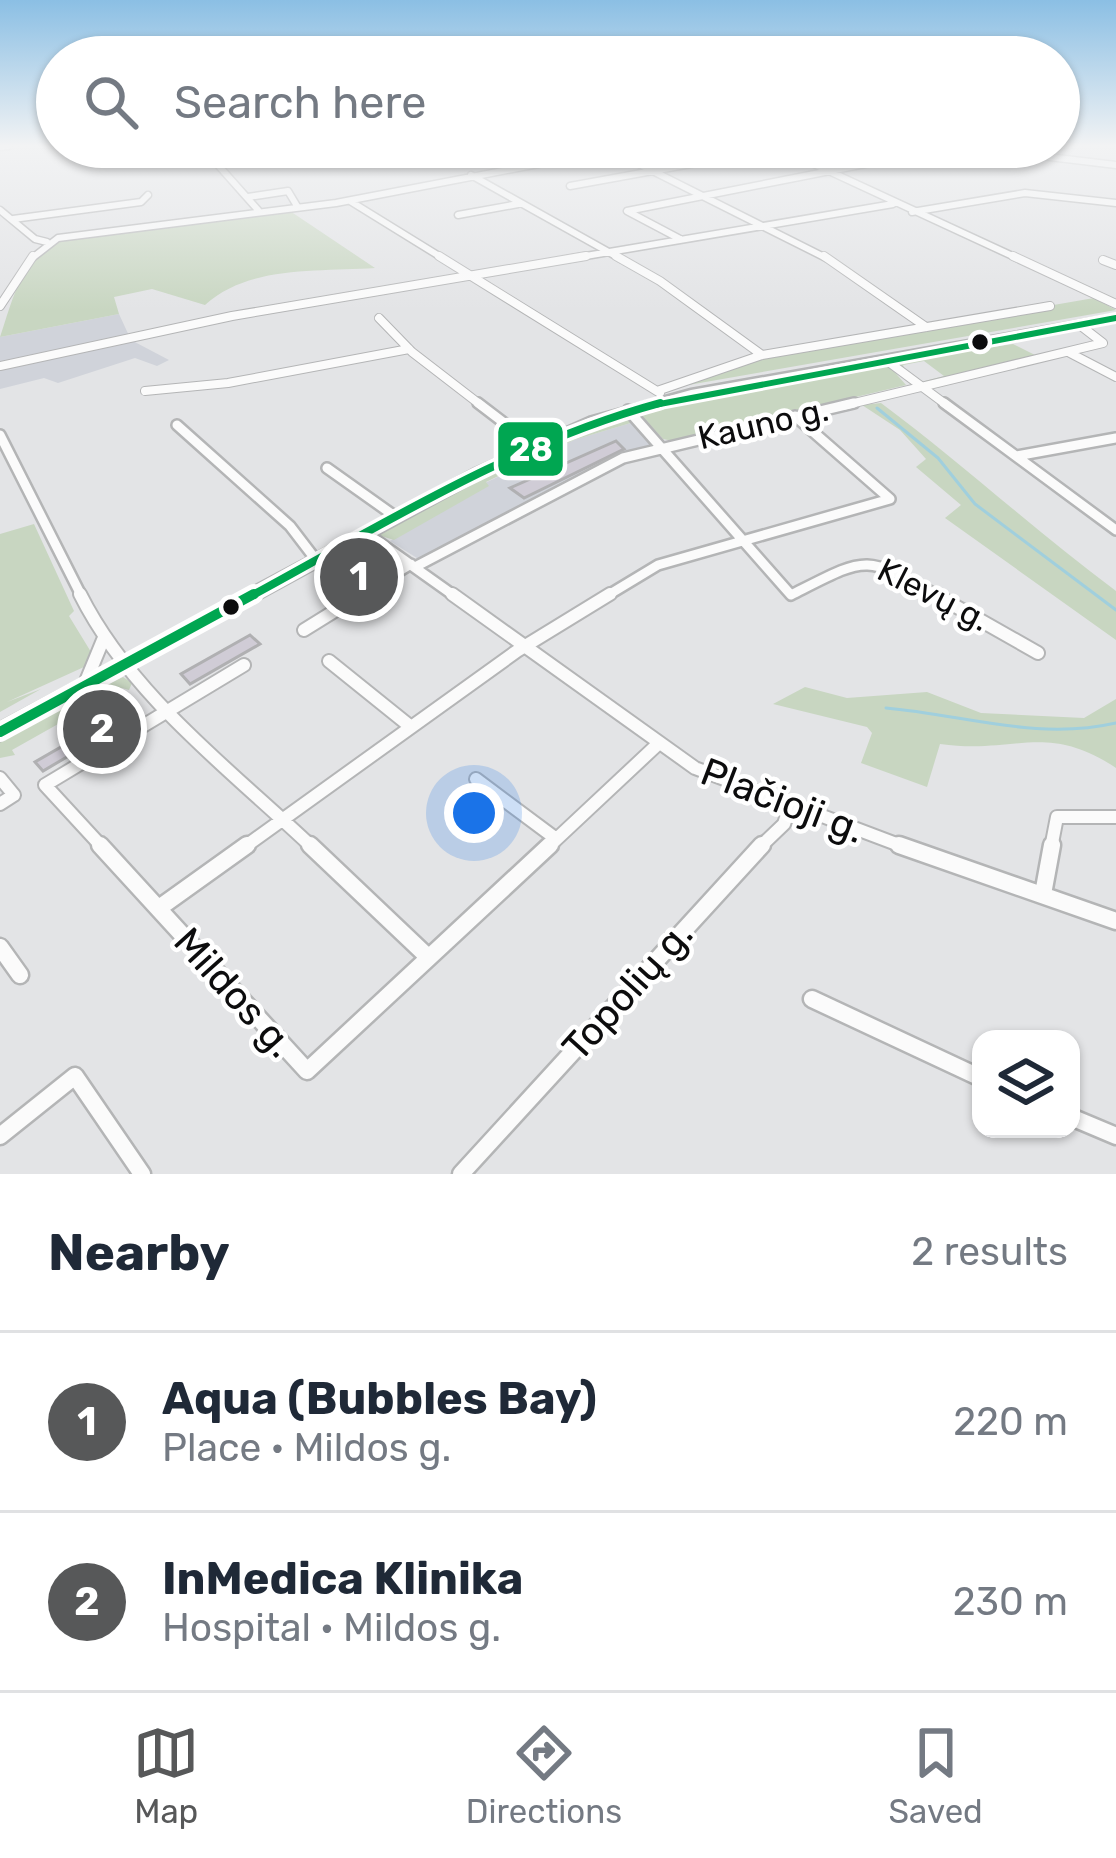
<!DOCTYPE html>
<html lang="en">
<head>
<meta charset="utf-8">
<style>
  :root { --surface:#fff; --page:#f2f2f3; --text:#1f2937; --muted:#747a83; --line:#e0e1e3; --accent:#575859 }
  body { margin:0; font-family:Rubik,sans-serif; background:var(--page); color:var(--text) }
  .controls { position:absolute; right:36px; bottom:36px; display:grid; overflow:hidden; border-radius:24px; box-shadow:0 3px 9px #0004 }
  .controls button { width:108px; height:108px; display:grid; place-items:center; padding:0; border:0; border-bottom:3px solid var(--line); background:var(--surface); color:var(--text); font:60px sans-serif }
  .you { position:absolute; left:474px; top:813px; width:42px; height:42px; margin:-30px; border:9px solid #fff; border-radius:50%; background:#1a73e8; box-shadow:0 0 0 18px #1a73e833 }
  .badge { display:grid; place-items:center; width:78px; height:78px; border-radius:50%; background:var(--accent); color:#fff; font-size:39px; font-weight:700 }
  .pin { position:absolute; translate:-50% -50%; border:6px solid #fff; box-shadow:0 3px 12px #0006 }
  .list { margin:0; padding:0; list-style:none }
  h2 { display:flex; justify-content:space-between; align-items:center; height:156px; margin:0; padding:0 48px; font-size:51px }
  h2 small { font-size:39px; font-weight:400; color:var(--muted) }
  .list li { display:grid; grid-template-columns:78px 1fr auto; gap:36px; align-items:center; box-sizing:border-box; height:180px; padding:0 48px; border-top:3px solid var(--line) }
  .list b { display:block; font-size:45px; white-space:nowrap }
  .list p { margin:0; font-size:39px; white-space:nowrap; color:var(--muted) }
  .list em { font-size:39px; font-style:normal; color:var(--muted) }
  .icon { flex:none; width:66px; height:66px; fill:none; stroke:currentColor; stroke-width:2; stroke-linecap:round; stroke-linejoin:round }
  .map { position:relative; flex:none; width:1116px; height:1174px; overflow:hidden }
  .search { position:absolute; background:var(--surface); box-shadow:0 3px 9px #0004; left:36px; right:36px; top:36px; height:132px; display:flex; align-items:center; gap:30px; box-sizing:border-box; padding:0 42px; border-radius:66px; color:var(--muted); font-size:45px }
  .sheet { height:516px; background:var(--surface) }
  nav { display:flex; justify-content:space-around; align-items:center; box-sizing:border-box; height:168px; border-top:3px solid var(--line); background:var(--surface); font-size:33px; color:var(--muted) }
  nav a { display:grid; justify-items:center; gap:6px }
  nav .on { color:var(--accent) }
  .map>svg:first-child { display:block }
</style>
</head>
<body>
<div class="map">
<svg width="1116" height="1174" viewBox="0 0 1116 1174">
  <rect width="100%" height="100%" fill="#e3e4e6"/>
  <path fill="#d0d3da" d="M119,314L131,340L169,360L157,366L135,358L58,383L44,378L0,389V337Z
    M634,422L654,446L420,560L390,541L485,483L574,440Z"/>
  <path fill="#c8d6c1" d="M287,209L375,268C318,272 249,265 205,305L152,289L114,297L119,314L0,337C12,303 18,265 56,241Z
    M1094,298L1116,310L677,387L762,355Z
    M1013,344L1035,355L1063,349L927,385L925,381L944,376L924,361L903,365L905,370L894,362Z
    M877,364L891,368L906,385L673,441L663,439L640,414L693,397Z
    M881,403C962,463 1035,531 1116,591V640L945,518L961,505L916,467L926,459L900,430L862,405Z
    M623,416L634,422L574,440L486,482L489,486L394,540L378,535L499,467Z
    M34,524L74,611L69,616L91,652L84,667L7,702L41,689L0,712V534Z
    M123,677L132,683L129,690L122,688L12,750L15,755L0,758V739Z
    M805,687L847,698L927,692L981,713L1084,718L1116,699V768C1045,721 1016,755 940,744L927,787L861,763L872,733L867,727L773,704Z"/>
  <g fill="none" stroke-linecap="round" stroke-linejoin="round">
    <path stroke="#a0cfdd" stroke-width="3" d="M877,408L938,458L975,504L1116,610
      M886,708C965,715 1037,741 1116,723"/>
  </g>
  <path fill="#d0ccd6" stroke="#b0b0b2" stroke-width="3" d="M616,441L624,449L524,498L510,488Z
    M250,635L260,644L190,684L181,674Z
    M132,706L140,714L43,771L35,762Z"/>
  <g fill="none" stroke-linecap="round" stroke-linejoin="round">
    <g stroke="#b4b5b6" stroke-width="9">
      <path id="street-far4" d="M0,147L9,146
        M202,147L258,210
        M777,147L1019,259
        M611,150L828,259
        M432,157L494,147
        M471,175L621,259
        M570,186L735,156
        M248,197L288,191L297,206
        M350,201L444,259
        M0,210L35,239L47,242
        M912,212L1025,193L1116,203
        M458,215L518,204
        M13,219L141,202L148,195
        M680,239L627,211L906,156L1007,152L1116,165
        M31,259L58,238L336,203L627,147
        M568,259L893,204"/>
    </g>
    <g stroke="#b4b5b6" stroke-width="10">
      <path id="street-far3" d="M439,256L660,393
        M616,256L660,281L762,355
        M824,256L926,327
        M1013,256L1116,304
        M1103,260L1116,265
        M0,306L33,256
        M379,318L412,352L482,406
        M1070,353L1116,377
        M886,360L948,406
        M0,366L232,316L586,256
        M145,391L228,383L409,349
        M657,391L762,355L1050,306
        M842,406L1103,343L1081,326"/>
    </g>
    <g stroke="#b4b5b6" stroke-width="14">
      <path id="street-far2" d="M478,403L533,445
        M944,403L1116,530
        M628,410L791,595C870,555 863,554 940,597
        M177,425L290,526L316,560
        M0,435L82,597
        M1016,456L1116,438
        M327,468L396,517
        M366,533L456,597
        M415,567L623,458L854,403
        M357,597L411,564
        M605,597L658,565L890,499L795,416"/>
    </g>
    <g stroke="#b4b5b6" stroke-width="16">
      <path id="street-far1" d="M80,594C131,696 231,770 313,848
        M452,594L695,768L907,848
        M934,594L1038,653
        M304,630L362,594
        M329,661L411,727
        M84,686L103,640
        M0,778L14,795L0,804
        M476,779L555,838
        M103,848L45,785L244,665
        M243,848L517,651L610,594
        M547,848L658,744
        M759,848L784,824L790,806
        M1051,848L1057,817H1116"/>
    </g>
    <g stroke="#b4b5b6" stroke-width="21">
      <path id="street" d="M100,845L307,1071L550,845
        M310,845L428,957
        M899,845L1116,921
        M1043,894L1052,845
        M159,908L247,845
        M0,947L20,975
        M812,999L981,1078
        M1071,1117L1116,1136
        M0,1136L75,1076L142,1174
        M461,1174L762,845"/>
    </g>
    <g stroke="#b4b5b6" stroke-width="5">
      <path id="primary" d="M1116,315V321L692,398L599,424L485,475L0,740V723L475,469L589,418L691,390Z"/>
    </g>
    <use href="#street-far4" stroke="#fbfbfb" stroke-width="6"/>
    <use href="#street-far3" stroke="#fbfbfb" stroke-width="8"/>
    <use href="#street-far2" stroke="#fbfbfb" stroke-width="9"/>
    <use href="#street-far1" stroke="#fbfbfb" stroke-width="12"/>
    <use href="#street" stroke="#fbfbfb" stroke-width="16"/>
    <use href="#primary" fill="#fbfbfb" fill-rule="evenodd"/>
    <g stroke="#fff" stroke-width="12">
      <path id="bus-1-far2" d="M649,406L1116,318"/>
    </g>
    <g stroke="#fff" stroke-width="15">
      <path id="bus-1-far1" d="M249,597C382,525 513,443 660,403"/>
    </g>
    <g stroke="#fff" stroke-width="20">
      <path id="bus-1" d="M0,732L254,594"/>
    </g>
    <use href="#bus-1-far2" stroke="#00a651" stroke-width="6"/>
    <use href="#bus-1-far1" stroke="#00a651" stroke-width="8"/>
    <use href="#bus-1" stroke="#00a651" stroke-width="10"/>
  </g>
  <linearGradient id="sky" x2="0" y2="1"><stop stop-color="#8bbfe4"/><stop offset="0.47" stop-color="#f2f3f4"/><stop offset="1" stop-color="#f2f3f4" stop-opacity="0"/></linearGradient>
  <rect width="1116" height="310" fill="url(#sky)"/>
  <g fill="#0c0c0d" stroke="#fff" stroke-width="4.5">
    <circle cx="980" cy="342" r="10"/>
    <circle cx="231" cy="607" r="10"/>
  </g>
  <g text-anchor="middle" stroke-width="9" stroke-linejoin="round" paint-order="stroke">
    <g font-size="33" fill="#0c0c0d" stroke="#fff">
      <text transform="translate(763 423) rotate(-13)" y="12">Kauno g.</text>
      <text transform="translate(934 594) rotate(27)" y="12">Klevų g.</text>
    </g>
    <g font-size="39" fill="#0c0c0d" stroke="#fff">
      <text transform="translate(783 800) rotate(21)" y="14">Plačioji g.</text>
      <text transform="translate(627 990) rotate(-48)" y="14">Topolių g.</text>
      <text transform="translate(235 992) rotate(48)" y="14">Mildos g.</text>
    </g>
  </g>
  <rect stroke="#fff" stroke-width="4.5" x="496" y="420" width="69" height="58" rx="12" fill="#00a651"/>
  <g font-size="33" text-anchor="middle" font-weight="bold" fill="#fff">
    <text x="531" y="461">28</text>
  </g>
</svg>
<div class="controls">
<button><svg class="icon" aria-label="layers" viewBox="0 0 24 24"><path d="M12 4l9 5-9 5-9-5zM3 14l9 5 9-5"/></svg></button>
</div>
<div class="you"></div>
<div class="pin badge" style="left:359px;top:577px">1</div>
<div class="pin badge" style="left:102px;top:729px">2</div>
<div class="search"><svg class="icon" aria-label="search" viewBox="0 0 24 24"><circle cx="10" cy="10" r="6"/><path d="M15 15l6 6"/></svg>Search here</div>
</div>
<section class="sheet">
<h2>Nearby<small>2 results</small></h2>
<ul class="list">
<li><span class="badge">1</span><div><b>Aqua (Bubbles Bay)</b><p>Place · Mildos g.</p></div><em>220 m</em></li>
<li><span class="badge">2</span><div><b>InMedica Klinika</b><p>Hospital · Mildos g.</p></div><em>230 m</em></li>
</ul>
</section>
<nav>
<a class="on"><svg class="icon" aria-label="map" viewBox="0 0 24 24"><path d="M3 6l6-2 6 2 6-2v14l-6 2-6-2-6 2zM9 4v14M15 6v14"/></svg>Map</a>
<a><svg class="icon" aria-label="directions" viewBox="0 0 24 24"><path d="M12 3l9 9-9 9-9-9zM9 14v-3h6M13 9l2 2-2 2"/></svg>Directions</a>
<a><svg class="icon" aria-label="saved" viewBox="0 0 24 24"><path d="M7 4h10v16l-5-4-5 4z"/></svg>Saved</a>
</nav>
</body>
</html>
